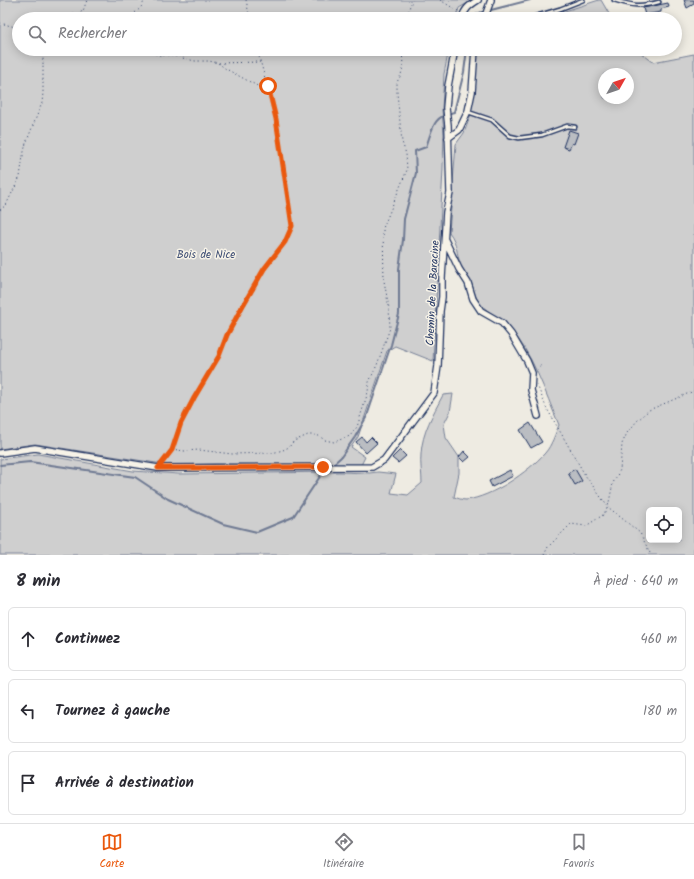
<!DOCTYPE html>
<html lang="fr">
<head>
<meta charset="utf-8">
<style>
  :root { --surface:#fff; --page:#f7f7f7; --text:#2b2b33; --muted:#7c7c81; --line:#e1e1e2; --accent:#ea580c }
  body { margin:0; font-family:Kalam,sans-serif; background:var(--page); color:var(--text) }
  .controls { position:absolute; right:12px; bottom:12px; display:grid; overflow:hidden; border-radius:6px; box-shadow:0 2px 10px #0003 }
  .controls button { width:36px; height:36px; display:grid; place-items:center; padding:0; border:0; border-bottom:1px solid var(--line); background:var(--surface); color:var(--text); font:20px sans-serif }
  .compass { position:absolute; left:598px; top:68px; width:36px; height:36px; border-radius:50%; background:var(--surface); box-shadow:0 2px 10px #0003; rotate:50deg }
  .stop { position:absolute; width:12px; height:12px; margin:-9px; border:3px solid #ea580c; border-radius:50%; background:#fff }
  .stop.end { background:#ea580c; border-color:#fff; box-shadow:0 1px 4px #0008 }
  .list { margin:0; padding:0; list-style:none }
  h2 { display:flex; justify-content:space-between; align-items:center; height:52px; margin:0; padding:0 16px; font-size:17px }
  h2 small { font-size:13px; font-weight:400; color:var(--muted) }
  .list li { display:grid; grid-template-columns:26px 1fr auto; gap:12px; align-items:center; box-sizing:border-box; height:64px; margin:0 8px 8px; padding:0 8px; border:1px solid var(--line); border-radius:6px }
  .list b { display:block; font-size:15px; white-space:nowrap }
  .list em { font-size:13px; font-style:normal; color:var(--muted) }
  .icon { flex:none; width:22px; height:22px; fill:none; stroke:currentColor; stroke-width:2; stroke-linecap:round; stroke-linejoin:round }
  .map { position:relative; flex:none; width:694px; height:555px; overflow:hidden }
  .search { position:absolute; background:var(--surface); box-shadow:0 2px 10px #0003; left:12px; right:12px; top:12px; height:44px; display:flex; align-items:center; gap:10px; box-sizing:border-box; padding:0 14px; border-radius:22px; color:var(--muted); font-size:15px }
  .sheet { height:268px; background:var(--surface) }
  nav { display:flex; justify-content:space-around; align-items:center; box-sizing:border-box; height:56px; border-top:1px solid var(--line); background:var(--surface); font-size:11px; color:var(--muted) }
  nav a { display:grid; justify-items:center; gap:2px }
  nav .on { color:var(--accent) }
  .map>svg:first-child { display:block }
</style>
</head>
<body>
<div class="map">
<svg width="694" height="555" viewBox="0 0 694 555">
  <rect width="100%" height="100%" fill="#eeebe2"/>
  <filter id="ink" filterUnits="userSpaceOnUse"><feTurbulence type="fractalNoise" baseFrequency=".025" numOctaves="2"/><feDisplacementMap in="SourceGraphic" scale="8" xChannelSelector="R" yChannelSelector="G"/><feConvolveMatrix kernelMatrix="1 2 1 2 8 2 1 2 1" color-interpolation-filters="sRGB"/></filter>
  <g filter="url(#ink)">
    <path fill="#cfcfcf" stroke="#757f96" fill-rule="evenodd" d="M0,0H473L459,8L456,19H19V49H449L444,74L442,110L444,134L443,169L433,361L395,346L387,351L358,437L351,447L365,457L361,465L216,464L169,465L35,444L0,449Z
      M599,0H601L612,19H538L556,14Z
      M477,49H636L653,62L694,54V555H0V459L38,454L133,471L179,474L339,472L369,473L378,472L396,474L391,493L408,495L422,483C422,474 420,464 421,454C422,433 433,414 443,395L453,394L450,412L444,424L446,438L459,457V473L454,497C457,498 462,500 466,500C492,497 528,472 545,453C552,445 555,434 559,425C545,392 533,354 509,327C500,316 484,312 477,299C474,294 473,287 471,282C468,276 463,272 461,266C456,253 458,244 449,232L456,144L464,133L471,114ZM604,74H628V98H604ZM649,510H679V540H649Z"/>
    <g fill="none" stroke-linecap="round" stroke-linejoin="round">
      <path stroke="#6e7992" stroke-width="2" d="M491,10L530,0
        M475,19L477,14L482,12
        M0,465L30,462L135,477L168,499L223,524L257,532L293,517L321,475L328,469
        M331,466L341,457L355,437L367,416L391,345L399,314V269L403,240L404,219L416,173L415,151L426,147C433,128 432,117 454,112L464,72L467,49"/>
    </g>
    <path fill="#babdc2" stroke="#1b2f5e" d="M684,0H694V4L687,8Z
      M668,3L669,7L661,9V12L645,15L643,8Z
      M569,130L578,133L574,144L572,143L569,149L563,147Z
      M530,423L542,442L531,448L520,430Z
      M362,437L366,442L371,437L377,443L366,453L356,442Z
      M400,450L406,456L398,463L392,458Z
      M464,451L470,457L464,462L459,457Z
      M575,469L582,481L575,485L568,473Z
      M510,470L513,476L492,487L489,481Z"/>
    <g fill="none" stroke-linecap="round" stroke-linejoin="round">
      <g stroke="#1b2f5e" stroke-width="5.5">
        <path id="lane" d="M614,0C633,6 640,7 659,2
          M527,19L560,9L583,0
          M468,112L492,120L510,136L519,138L542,135L567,126L575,127"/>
      </g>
      <g stroke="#1b2f5e" stroke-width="8">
        <path id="street" d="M462,19C464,9 470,5 478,0
          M484,19L491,0
          M448,138L459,130L468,111L472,92L475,49
          M445,240L459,269L468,283L473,299L481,311L502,323L511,334L527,361L532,373L531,390L538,416
          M0,453L35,448L158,468L372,467L384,460L434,393L438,366L440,311L442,297V278L446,212L450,193L448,125L446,108L448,86L455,49"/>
      </g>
      <path stroke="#1b2f5e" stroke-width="1" stroke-dasharray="1 3" stroke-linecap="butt" d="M246,0L250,19
        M440,0L458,11
        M63,19L73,13L77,14L83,11L87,0
        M125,19C132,15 143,9 144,0
        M407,19L410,5L413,0
        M0,23L19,28
        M136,49L159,55L174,56L195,61H209L218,63L226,69L265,90L269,94L276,119L287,184L292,226L285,242L265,269L227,335L219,356L194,398L181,423L172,449L162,462
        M257,49L269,93
        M219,63L260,62
        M0,210L6,205L20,177L23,156L26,143L42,103L43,93V49
        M538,370L541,364
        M537,385L546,407L585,475L608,507L640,533L651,555
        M172,449L184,451L199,450L232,454L272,453L283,450L289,447L294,441L308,435H317L325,440L334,442L350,436L357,427L368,392L369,382L377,365L390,328L389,308L384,281L383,228L407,170L406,154L402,142L397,93V82L401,75L403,66L402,49
        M544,555L548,547L571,524L586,526L603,515L608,507L613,483L620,470L622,444L627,433L637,421L649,410L694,391"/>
      <use href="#lane" stroke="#f7f3e8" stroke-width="2.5"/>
      <use href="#street" stroke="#f7f3e8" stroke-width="5.5"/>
    </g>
  </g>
  <g fill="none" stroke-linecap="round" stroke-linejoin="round" filter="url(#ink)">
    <path stroke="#ea580c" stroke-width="5" d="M268,86L276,119L292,226L285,242L264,269L242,307L227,335L219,356L194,398L181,423L172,450L158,468L323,467"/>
  </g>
  <g text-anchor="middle" stroke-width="3" stroke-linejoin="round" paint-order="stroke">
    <g font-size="11" fill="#3f4f75" stroke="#f7f3e8">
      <text x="206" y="258">Bois de Nice</text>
    </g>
    <g font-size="11" fill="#1b2f5e" stroke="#f7f3e8">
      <text transform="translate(432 293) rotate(-87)" y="4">Chemin de la Baracine</text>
    </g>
  </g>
</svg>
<div class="controls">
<button><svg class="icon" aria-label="locate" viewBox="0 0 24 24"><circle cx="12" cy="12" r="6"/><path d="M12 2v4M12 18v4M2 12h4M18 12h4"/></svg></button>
</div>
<svg class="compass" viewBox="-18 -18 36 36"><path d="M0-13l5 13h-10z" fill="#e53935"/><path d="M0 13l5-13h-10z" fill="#7c7c81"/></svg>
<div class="stop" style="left:268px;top:86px"></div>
<div class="stop end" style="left:323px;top:467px"></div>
<div class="search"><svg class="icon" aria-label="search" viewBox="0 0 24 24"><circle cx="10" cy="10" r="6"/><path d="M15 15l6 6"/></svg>Rechercher</div>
</div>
<section class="sheet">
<h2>8 min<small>À pied · 640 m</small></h2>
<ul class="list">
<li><svg class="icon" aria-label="ahead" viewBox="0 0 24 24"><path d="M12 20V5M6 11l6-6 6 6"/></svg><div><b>Continuez</b></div><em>460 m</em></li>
<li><svg class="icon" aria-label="left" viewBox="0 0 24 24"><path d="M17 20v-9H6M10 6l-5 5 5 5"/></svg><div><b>Tournez à gauche</b></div><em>180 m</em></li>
<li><svg class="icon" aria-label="arrive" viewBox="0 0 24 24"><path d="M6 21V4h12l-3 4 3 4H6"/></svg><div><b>Arrivée à destination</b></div></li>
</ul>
</section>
<nav>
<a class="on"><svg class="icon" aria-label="map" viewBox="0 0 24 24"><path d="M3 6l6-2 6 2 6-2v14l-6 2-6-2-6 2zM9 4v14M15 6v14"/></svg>Carte</a>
<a><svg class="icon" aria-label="directions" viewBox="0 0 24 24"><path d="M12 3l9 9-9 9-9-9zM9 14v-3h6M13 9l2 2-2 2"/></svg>Itinéraire</a>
<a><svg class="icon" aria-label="saved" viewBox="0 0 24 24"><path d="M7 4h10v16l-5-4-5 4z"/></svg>Favoris</a>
</nav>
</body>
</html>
